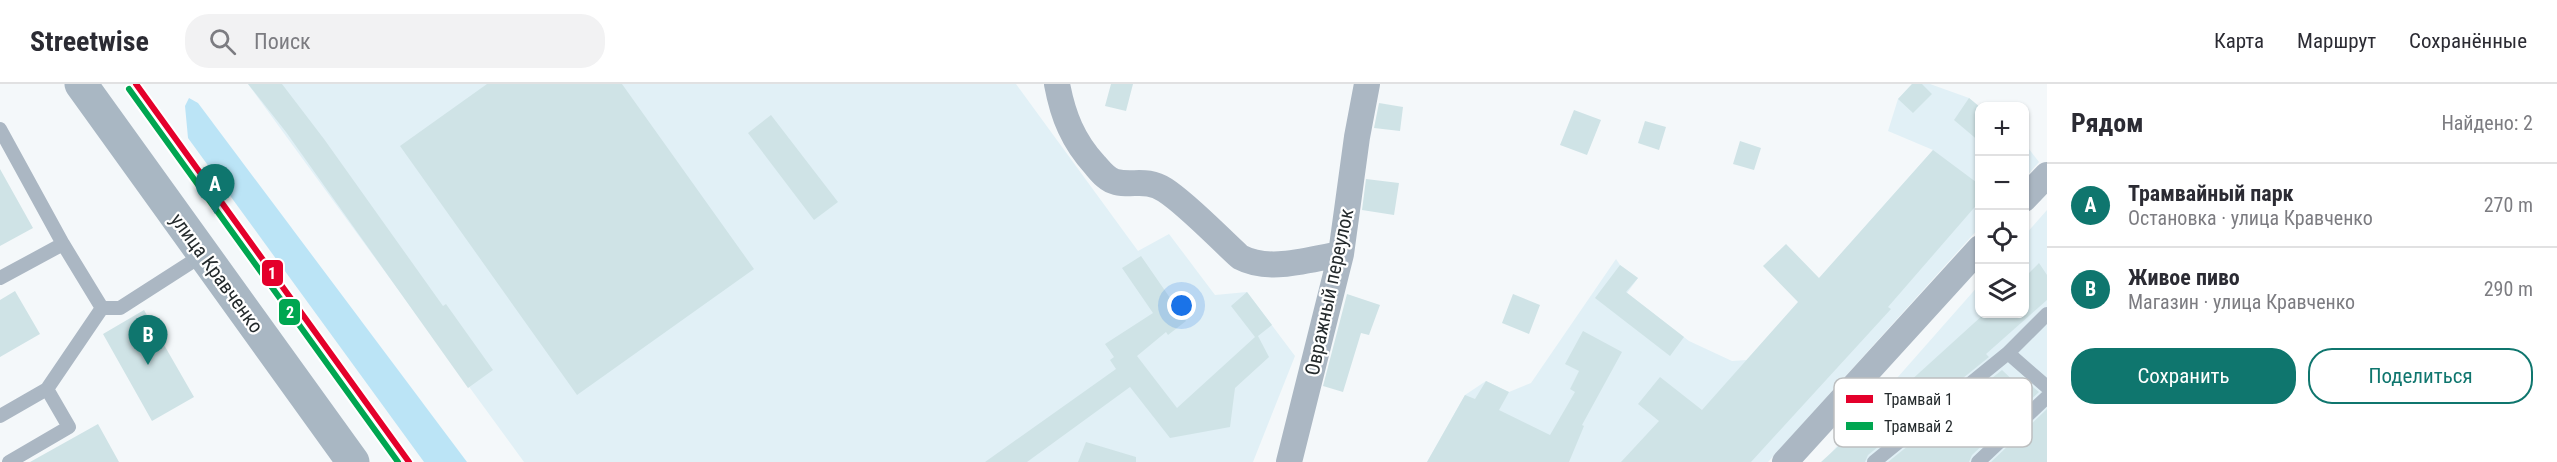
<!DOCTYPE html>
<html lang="ru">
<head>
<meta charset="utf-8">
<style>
  :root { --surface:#fff; --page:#f2f2f3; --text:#2b2b33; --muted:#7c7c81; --line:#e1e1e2; --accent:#0f766e }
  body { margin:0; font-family:"Roboto Condensed",sans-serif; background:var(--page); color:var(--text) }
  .controls { position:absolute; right:18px; top:18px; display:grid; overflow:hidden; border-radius:12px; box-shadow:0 2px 4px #0004 }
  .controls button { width:54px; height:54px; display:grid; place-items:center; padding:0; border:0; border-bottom:2px solid var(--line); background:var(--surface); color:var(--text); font:30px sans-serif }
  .you { position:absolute; left:1182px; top:222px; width:21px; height:21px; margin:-15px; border:4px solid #fff; border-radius:50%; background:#1a73e8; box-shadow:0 0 0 9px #1a73e833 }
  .badge { display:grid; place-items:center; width:39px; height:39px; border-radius:50%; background:var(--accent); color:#fff; font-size:20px; font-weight:700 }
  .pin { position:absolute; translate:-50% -50px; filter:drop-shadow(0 2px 3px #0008) }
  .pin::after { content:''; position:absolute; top:32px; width:21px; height:18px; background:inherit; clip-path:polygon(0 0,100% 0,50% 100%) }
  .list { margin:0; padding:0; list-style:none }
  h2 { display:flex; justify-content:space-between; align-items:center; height:78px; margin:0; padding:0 24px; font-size:26px }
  h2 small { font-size:20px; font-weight:400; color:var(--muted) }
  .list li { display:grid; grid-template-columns:39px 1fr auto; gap:18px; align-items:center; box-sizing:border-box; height:84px; padding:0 24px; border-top:2px solid var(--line) }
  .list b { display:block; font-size:22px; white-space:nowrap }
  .list p { margin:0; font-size:20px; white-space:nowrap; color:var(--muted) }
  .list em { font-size:20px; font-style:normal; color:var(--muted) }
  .actions { display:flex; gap:12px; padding:18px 24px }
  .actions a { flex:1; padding:14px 0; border:2px solid var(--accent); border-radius:24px; text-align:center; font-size:21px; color:var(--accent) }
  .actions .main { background:var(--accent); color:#fff }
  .icon { flex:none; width:33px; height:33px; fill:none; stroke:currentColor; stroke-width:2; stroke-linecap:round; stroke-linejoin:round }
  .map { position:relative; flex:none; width:2047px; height:378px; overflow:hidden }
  header { display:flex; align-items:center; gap:36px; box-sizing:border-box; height:84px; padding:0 30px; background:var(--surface); border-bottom:2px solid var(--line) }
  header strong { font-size:28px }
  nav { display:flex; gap:33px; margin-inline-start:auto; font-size:21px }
  .search { width:420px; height:54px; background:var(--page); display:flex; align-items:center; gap:15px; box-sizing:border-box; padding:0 21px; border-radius:24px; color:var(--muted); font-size:22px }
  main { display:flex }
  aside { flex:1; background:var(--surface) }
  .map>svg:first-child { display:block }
</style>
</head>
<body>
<header>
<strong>Streetwise</strong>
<div class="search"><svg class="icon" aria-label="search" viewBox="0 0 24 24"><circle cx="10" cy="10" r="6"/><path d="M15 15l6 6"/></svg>Поиск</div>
<nav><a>Карта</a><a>Маршрут</a><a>Сохранённые</a></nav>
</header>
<main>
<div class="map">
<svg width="2047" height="378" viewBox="0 0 2047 378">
  <rect width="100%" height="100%" fill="#f4f8fa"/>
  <path fill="#e1f0f6" d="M248,0H1016L1138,167L1169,150L1215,211L1247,208L1295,272L1253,378H524Z
    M1912,0H1930L1969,14L1979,23V144L1768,378H1427L1465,311L1486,297L1509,308L1531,299L1616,175L1620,181L1638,194L1627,209L1689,257L1732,277L1747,276L1933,66L1888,47L1898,15Z
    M2025,60L2039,78L2025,94Z
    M2047,126V378H1823L1979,201L1980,230H2024L2025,151Z"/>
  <path fill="#bbe4f6" d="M189,14L198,19L467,378H424L188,54L185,22Z"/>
  <path fill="#cfe3e6" d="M248,0H282L324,55L443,222L446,220L493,286L468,304L286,48Z
    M487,0H622L754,185L577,311L400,62Z
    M1111,0H1133L1126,27L1105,22Z
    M1912,0H1922L1932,10L1913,29L1898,15Z
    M1969,14L1980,23V58L1954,36Z
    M1379,19L1403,23L1400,47L1374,44Z
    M1574,26L1601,36L1587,71L1560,61Z
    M771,31L838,118L814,136L748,49Z
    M1645,37L1666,43L1659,66L1638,59Z
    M1740,57L1761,64L1754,86L1733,80Z
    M1933,66L1980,101V117L1888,223L1891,225L1751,378H1621L1659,337L1638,320L1660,293L1702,326L1798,218L1763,182L1786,160L1819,194Z
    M0,85L33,144L0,162Z
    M1366,95L1399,99L1394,131L1362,126Z
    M1141,172L1186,237L1168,251L1166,248L1137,272L1177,324L1255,253L1231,222L1247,208L1272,241L1258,252L1269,273L1235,304L1230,343L1170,354L1130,303L1027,378H985L1116,285L1110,276L1114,273L1105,260L1153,229L1122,184Z
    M2039,179L2047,191V216L1986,270L1989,273L1868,371L1865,378H1821L1984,230H2025V193Z
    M1620,181L1638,194L1626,208L1684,253L1670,272L1595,214Z
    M15,207L40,250L0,273V216Z
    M1347,210L1380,221L1369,251L1361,249L1343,308L1323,302Z
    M1513,210L1540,221L1529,250L1502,239Z
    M144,226L194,313L152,337L103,250Z
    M1583,247L1622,268L1582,341L1584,342L1569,378H1427L1465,311L1475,315L1486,297L1509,308L1499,326L1550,351L1575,308L1570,305L1579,287L1565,280Z
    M2002,286L2020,303L2027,298L2039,308L1972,371L1969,378H1888Z
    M2047,325V378H1991Z
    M98,340L119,378H30Z
    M1086,358L1136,373V378H1078Z"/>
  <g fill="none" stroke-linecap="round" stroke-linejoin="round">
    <path stroke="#abb7c3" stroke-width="14" d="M0,45L63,160L102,224H120L204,170
      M0,194L63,160
      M2047,230L2008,269L2047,303
      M0,332L47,305L102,224
      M9,378L69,343L47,305
      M1874,378L2008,269
      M1978,378L2047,313"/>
    <path stroke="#abb7c3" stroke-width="26" d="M1057,0C1063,32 1073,57 1095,81C1101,88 1107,96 1116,98C1134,102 1146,94 1165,106C1188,121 1218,153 1240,173C1270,189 1309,175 1341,170
      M2024,115L2047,91
      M1289,378L1341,170L1357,53L1367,0
      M1785,378L1980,164"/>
    <path stroke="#a9b7c3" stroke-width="33" d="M81,0L353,378"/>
    <g stroke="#fff" stroke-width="10">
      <path id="tram-1" d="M136,0L409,378"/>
    </g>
    <g stroke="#fff" stroke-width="10">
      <path id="tram-2" d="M129,5L398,378"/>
    </g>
    <use href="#tram-1" stroke="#e4002b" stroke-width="6"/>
    <use href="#tram-2" stroke="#00a651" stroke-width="6"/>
  </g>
  <g text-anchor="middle" stroke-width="4.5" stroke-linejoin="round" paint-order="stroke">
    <g font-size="20" fill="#242a2c" stroke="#fff">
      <text transform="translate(217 189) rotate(54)" y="7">улица Кравченко</text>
      <text transform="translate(1329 208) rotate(-78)" y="7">Овражный переулок</text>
    </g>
  </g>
  <rect x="1834" y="294" width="198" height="69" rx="9" fill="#fff" stroke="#bdbfc0" stroke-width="1.5"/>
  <rect x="1846" y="311" width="27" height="8" fill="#e4002b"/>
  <rect x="1846" y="338" width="27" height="8" fill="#00a651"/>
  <g font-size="16" fill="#242a2c">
    <text x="1884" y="321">Трамвай 1</text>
    <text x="1884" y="348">Трамвай 2</text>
  </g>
  <g stroke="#fff" stroke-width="2">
    <rect x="261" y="175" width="23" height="28" rx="6" fill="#e4002b"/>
    <rect x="278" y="214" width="23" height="28" rx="6" fill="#00a651"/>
  </g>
  <g font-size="16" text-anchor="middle" font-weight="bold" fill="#fff">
    <text x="272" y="195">1</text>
    <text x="290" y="234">2</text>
  </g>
</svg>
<div class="controls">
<button>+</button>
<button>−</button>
<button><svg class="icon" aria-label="locate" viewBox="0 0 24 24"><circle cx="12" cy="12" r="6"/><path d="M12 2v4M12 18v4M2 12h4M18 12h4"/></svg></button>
<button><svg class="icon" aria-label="layers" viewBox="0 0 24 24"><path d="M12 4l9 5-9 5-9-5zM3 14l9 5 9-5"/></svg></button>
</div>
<div class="you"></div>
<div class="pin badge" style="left:215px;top:130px">A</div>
<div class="pin badge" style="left:148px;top:281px">B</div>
</div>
<aside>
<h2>Рядом<small>Найдено: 2</small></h2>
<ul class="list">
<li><span class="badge">A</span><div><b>Трамвайный парк</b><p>Остановка · улица Кравченко</p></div><em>270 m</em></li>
<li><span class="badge">B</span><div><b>Живое пиво</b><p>Магазин · улица Кравченко</p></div><em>290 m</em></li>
</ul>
<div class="actions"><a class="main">Сохранить</a><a>Поделиться</a></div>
</aside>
</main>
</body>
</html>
